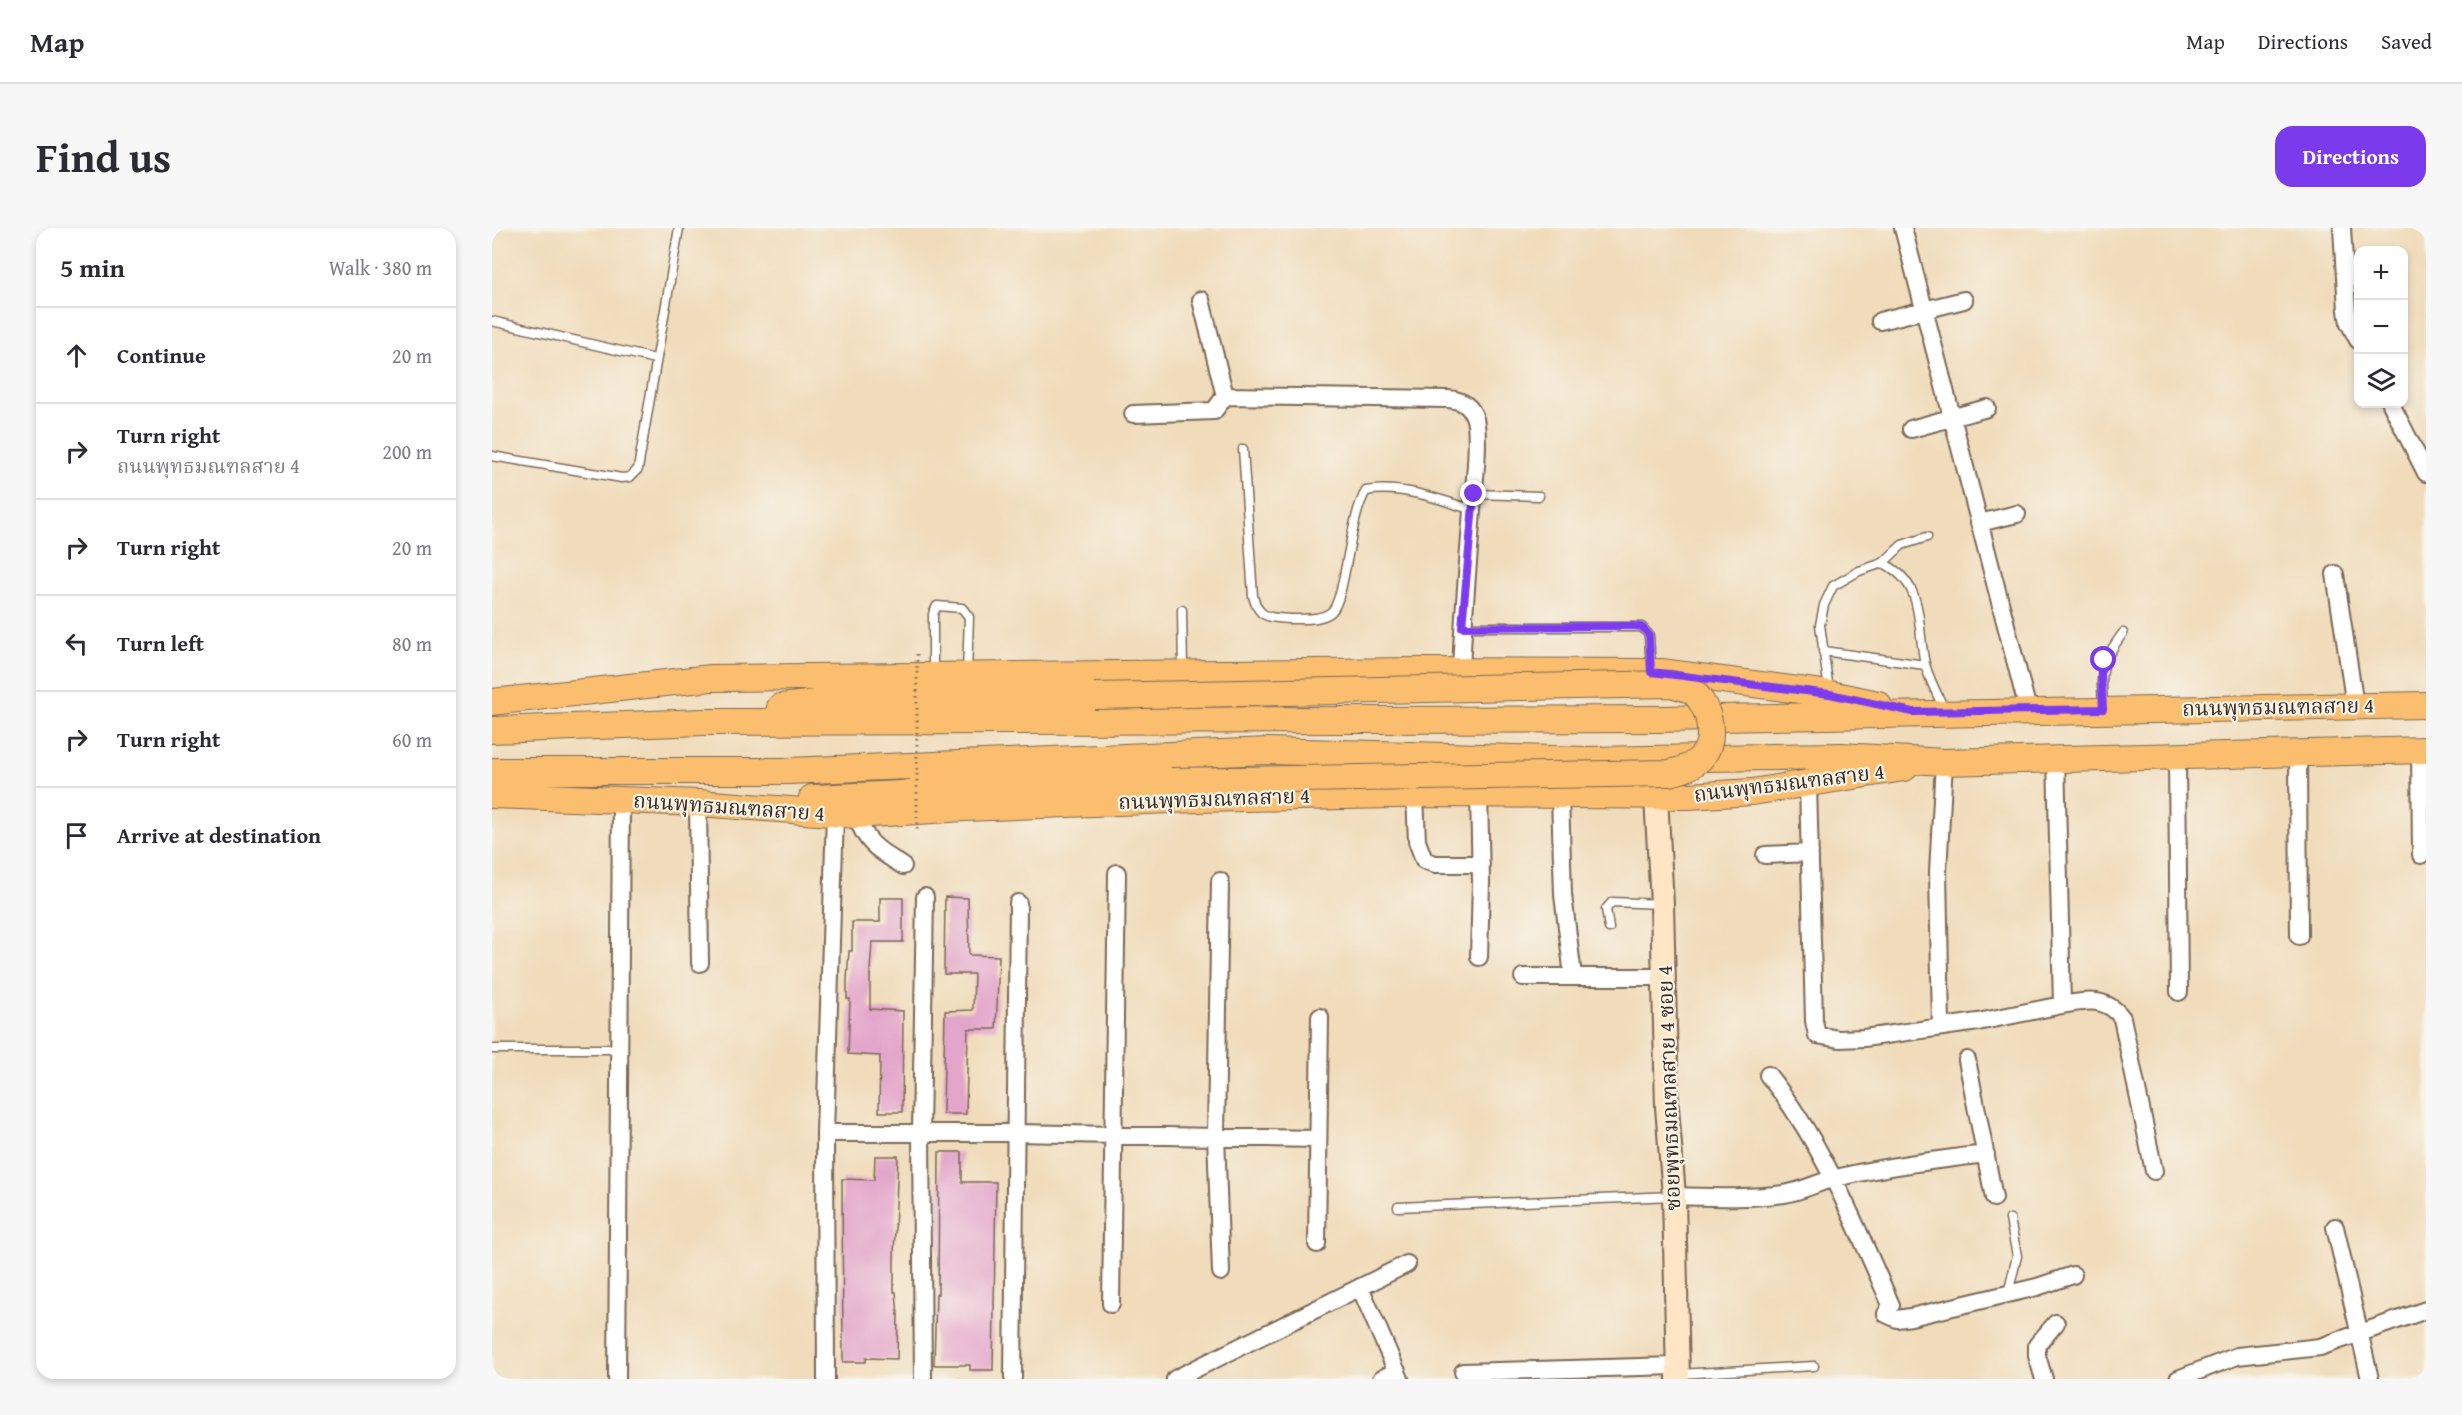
<!DOCTYPE html>
<html lang="en">
<head>
<meta charset="utf-8">
<style>
  :root { --surface:#fff; --page:#f7f7f7; --text:#2b2b33; --muted:#7c7c81; --line:#e1e1e2; --accent:#7c3aed }
  body { margin:0; font-family:"Gentium Book Plus","Noto Serif Thai",serif; background:var(--page); color:var(--text) }
  .controls { position:absolute; right:18px; top:18px; display:grid; overflow:hidden; border-radius:12px; box-shadow:0 3px 9px #0003 }
  .controls button { width:54px; height:54px; display:grid; place-items:center; padding:0; border:0; border-bottom:2px solid var(--line); background:var(--surface); color:var(--text); font:30px sans-serif }
  .stop { position:absolute; width:18px; height:18px; margin:-14px; border:4px solid #7c3aed; border-radius:50%; background:#fff }
  .stop.end { background:#7c3aed; border-color:#fff; box-shadow:0 2px 6px #0008 }
  .list { margin:0; padding:0; list-style:none }
  h2 { display:flex; justify-content:space-between; align-items:center; height:78px; margin:0; padding:0 24px; font-size:26px }
  h2 small { font-size:20px; font-weight:400; color:var(--muted) }
  .list li { display:grid; grid-template-columns:39px 1fr auto; gap:18px; align-items:center; box-sizing:border-box; height:96px; padding:0 24px; border-top:2px solid var(--line) }
  .list b { display:block; font-size:22px; white-space:nowrap }
  .list p { margin:0; font-size:20px; white-space:nowrap; color:var(--muted) }
  .list em { font-size:20px; font-style:normal; color:var(--muted) }
  .icon { flex:none; width:33px; height:33px; fill:none; stroke:currentColor; stroke-width:2; stroke-linecap:round; stroke-linejoin:round }
  .map { position:relative; flex:none; width:1934px; height:1151px; overflow:hidden; border-radius:18px }
  header { display:flex; align-items:center; gap:36px; box-sizing:border-box; height:84px; padding:0 30px; background:var(--surface); border-bottom:2px solid var(--line) }
  header strong { font-size:28px }
  nav { display:flex; gap:33px; margin-inline-start:auto; font-size:21px }
  .intro { display:flex; align-items:center; justify-content:space-between; box-sizing:border-box; height:144px; padding:0 36px }
  h1 { margin:0; font-size:42px }
  .button { padding:15px 27px; border-radius:18px; background:var(--accent); color:#fff; font-size:21px; font-weight:700 }
  main { display:flex; gap:36px; padding:0 36px }
  aside { flex:1; background:var(--surface); border-radius:18px; box-shadow:0 3px 9px #0003 }
  .map>svg:first-child { display:block }
</style>
</head>
<body>
<header>
<strong>Map</strong>
<nav><a>Map</a><a>Directions</a><a>Saved</a></nav>
</header>
<div class="intro"><h1>Find us</h1><a class="button">Directions</a></div>
<main>
<aside>
<h2>5 min<small>Walk · 380 m</small></h2>
<ul class="list">
<li><svg class="icon" aria-label="ahead" viewBox="0 0 24 24"><path d="M12 20V5M6 11l6-6 6 6"/></svg><div><b>Continue</b></div><em>20 m</em></li>
<li><svg class="icon" aria-label="right" viewBox="0 0 24 24"><path d="M7 20v-9h11M14 6l5 5-5 5"/></svg><div><b>Turn right</b><p>ถนนพุทธมณฑลสาย 4</p></div><em>200 m</em></li>
<li><svg class="icon" aria-label="right" viewBox="0 0 24 24"><path d="M7 20v-9h11M14 6l5 5-5 5"/></svg><div><b>Turn right</b></div><em>20 m</em></li>
<li><svg class="icon" aria-label="left" viewBox="0 0 24 24"><path d="M17 20v-9H6M10 6l-5 5 5 5"/></svg><div><b>Turn left</b></div><em>80 m</em></li>
<li><svg class="icon" aria-label="right" viewBox="0 0 24 24"><path d="M7 20v-9h11M14 6l5 5-5 5"/></svg><div><b>Turn right</b></div><em>60 m</em></li>
<li><svg class="icon" aria-label="arrive" viewBox="0 0 24 24"><path d="M6 21V4h12l-3 4 3 4H6"/></svg><div><b>Arrive at destination</b></div></li>
</ul>
</aside>
<div class="map">
<svg width="1934" height="1151" viewBox="0 0 1934 1151">
  <rect width="100%" height="100%" fill="#f7f3e8"/>
  <filter id="ink" filterUnits="userSpaceOnUse"><feTurbulence type="fractalNoise" baseFrequency=".0167" numOctaves="2"/><feDisplacementMap in="SourceGraphic" scale="12" xChannelSelector="R" yChannelSelector="G"/><feConvolveMatrix kernelMatrix="1 2 1 2 8 2 1 2 1" color-interpolation-filters="sRGB"/></filter>
  <filter id="wash" filterUnits="userSpaceOnUse"><feTurbulence type="fractalNoise" baseFrequency=".008" numOctaves="4" result="noise"/><feDisplacementMap in="SourceGraphic" scale="24" xChannelSelector="R" yChannelSelector="G"/><feGaussianBlur stdDeviation="1.35" result="paint"/><feColorMatrix in="noise" values="0 0 0 0 0 0 0 0 0 0 0 0 0 0 0 0 0 1.4 0 .05"/><feComposite in="paint" operator="in"/></filter>
  <g filter="url(#wash)">
    <rect width="100%" height="100%" fill="#f0dbba"/>
    <g id="blocks">
      <path fill="#e3a5cb" d="M453,669L476,670L477,727L507,728L504,801H476L474,886H451L453,783L481,782L482,746H452Z
        M388,670H411V714H380L378,742V781L411,783L410,884H387L388,828L356,826L358,771H355V752L357,723H360V694H388Z
        M447,924H470V954H504L501,1142H478V1137H442L444,1066H446Z
        M383,928H406L402,1027V1064H404L406,1088L405,1131L374,1130V1134H351L350,951L382,952Z"/>
    </g>
  </g>
  <g filter="url(#ink)">
    <use href="#blocks" fill-opacity="0" stroke="#7a6855" stroke-width="1.5"/>
    <g fill="none" stroke-linecap="round" stroke-linejoin="round">
      <g stroke="#7a6855" stroke-width="11">
        <path id="lane" d="M0,93L163,131
          M751,221L761,368C765,383 770,389 786,390C799,391 830,394 840,383C854,369 857,290 874,263C908,257 948,271 980,282
          M0,228L130,250L138,249L146,241L187,0
          M982,266L1047,268
          M1391,335C1434,356 1424,395 1433,436C1437,451 1446,468 1453,483
          M690,382L691,442
          M971,399H1150L1157,407L1159,442
          M1331,423L1433,437
          M441,446V386L445,378L470,380L477,389L475,444
          M1337,462L1328,397L1332,377L1341,358L1367,343L1391,335L1410,317L1435,309
          M1611,479C1609,441 1608,436 1631,405
          M1117,700L1114,681L1120,674L1170,676
          M1,821H127
          M906,979L1182,968
          M1516,1066L1525,1028L1518,991
          M1188,1146L1322,1138
          M1933,1151H1934"/>
      </g>
      <g stroke="#7a6855" stroke-width="20">
        <path id="street" d="M1411,0L1536,482
          M1850,0L1855,82L1857,95L1866,112
          M709,72L733,168L956,171C969,172 979,177 983,191C988,211 982,260 980,283C976,336 971,390 969,443
          M1388,93L1472,72
          M1899,176L1934,245
          M641,186L722,183L733,168
          M1419,201L1495,180
          M1487,295L1525,286
          M1843,346L1863,478
          M1928,522L1929,627
          M1806,525L1807,708
          M1564,529L1570,777C1593,773 1614,768 1630,790L1662,943
          M1685,529L1687,764
          M1316,556L1322,793L1325,807L1347,811L1372,810L1486,794L1570,777
          M923,567L925,613L932,632L943,636H989
          M1068,567L1071,667L1081,748
          M206,575L208,735
          M364,587C375,617 385,621 411,638
          M1273,627L1318,625
          M728,653L724,908L729,1044
          M987,729L989,654L987,566
          M1031,749H1173
          M1449,798L1446,644L1452,534
          M1475,832L1502,970
          M1276,847C1331,915 1364,998 1399,1077L1394,1086L1405,1091L1419,1089L1545,1059L1581,1047
          M333,905H523L825,911
          M1182,968C1219,969 1255,971 1292,966C1311,963 1326,954 1344,950C1394,938 1444,932 1494,926
          M1843,999L1878,1151
          M825,1016L828,789
          M868,1059L908,1151
          M619,1076L625,645
          M971,1144L1184,1138
          M521,1150L526,675
          M125,1151L129,572
          M334,1151L333,905L343,586
          M431,1151L429,905L433,669
          M683,1151L915,1036
          M889,1151L905,1143
          M1552,1151L1545,1128V1117L1564,1095
          M1686,1151L1745,1128L1828,1119L1934,1082"/>
      </g>
      <g stroke="#7a6855" stroke-width="26">
        <path id="secondary" d="M1164,569L1170,676L1175,879L1182,968L1186,1151"/>
      </g>
      <g stroke="#7a6855" stroke-width="28">
        <path id="primary" d="M0,474L219,450L929,443L1169,444L1338,466L1386,476
          M288,479L368,470L602,468
          M0,502L211,494L1168,491L1934,477
          M0,543H296L777,523L1093,532L1349,528L1452,534L1934,522
          M0,567L206,575L364,587L472,580L706,571L948,566L1196,568L1260,564L1412,540
          M320,570L409,566L447,560L679,553"/>
      </g>
      <use href="#lane" stroke="#fff" stroke-width="8"/>
      <use href="#street" stroke="#fff" stroke-width="16"/>
      <use href="#secondary" stroke="#fde5c5" stroke-width="22"/>
      <use href="#primary" stroke="#fabe6e" stroke-width="26"/>
      <g stroke="#7a6855" stroke-width="28" stroke-linecap="butt">
        <path id="primary-bridge" d="M602,468L1179,456C1185,458 1196,460 1201,464C1207,468 1214,481 1216,488C1224,521 1209,539 1177,545L679,553"/>
      </g>
      <path stroke="#7a6855" stroke-width="3" stroke-dasharray="1.5 4.5" stroke-linecap="butt" d="M425,426V603"/>
      <use href="#primary-bridge" stroke="#fabe6e" stroke-width="26"/>
    </g>
  </g>
  <g fill="none" stroke-linecap="round" stroke-linejoin="round" filter="url(#ink)">
    <path stroke="#7c3aed" stroke-width="8" d="M982,266L970,399L1140,398L1150,399L1157,407L1159,444L1338,466L1421,484L1611,481L1609,444L1612,432"/>
  </g>
  <g text-anchor="middle" stroke-width="4.5" stroke-linejoin="round" paint-order="stroke">
    <g font-size="21" fill="#3b2a1e" stroke="#f7f3e8">
      <text transform="translate(1786 479) rotate(-1)" y="7">ถนนพุทธมณฑลสาย 4</text>
      <text transform="translate(1297 555) rotate(-7)" y="7">ถนนพุทธมณฑลสาย 4</text>
      <text transform="translate(722 571) rotate(-2)" y="7">ถนนพุทธมณฑลสาย 4</text>
      <text transform="translate(237 579) rotate(4)" y="7">ถนนพุทธมณฑลสาย 4</text>
      <text transform="translate(1177 860) rotate(-92)" y="7">ซอยพุทธมณฑลสาย 4 ซอย 4</text>
    </g>
  </g>
</svg>
<div class="controls">
<button>+</button>
<button>−</button>
<button><svg class="icon" aria-label="layers" viewBox="0 0 24 24"><path d="M12 4l9 5-9 5-9-5zM3 14l9 5 9-5"/></svg></button>
</div>
<div class="stop" style="left:1612px;top:432px"></div>
<div class="stop end" style="left:982px;top:266px"></div>
</div>
</main>
</body>
</html>
